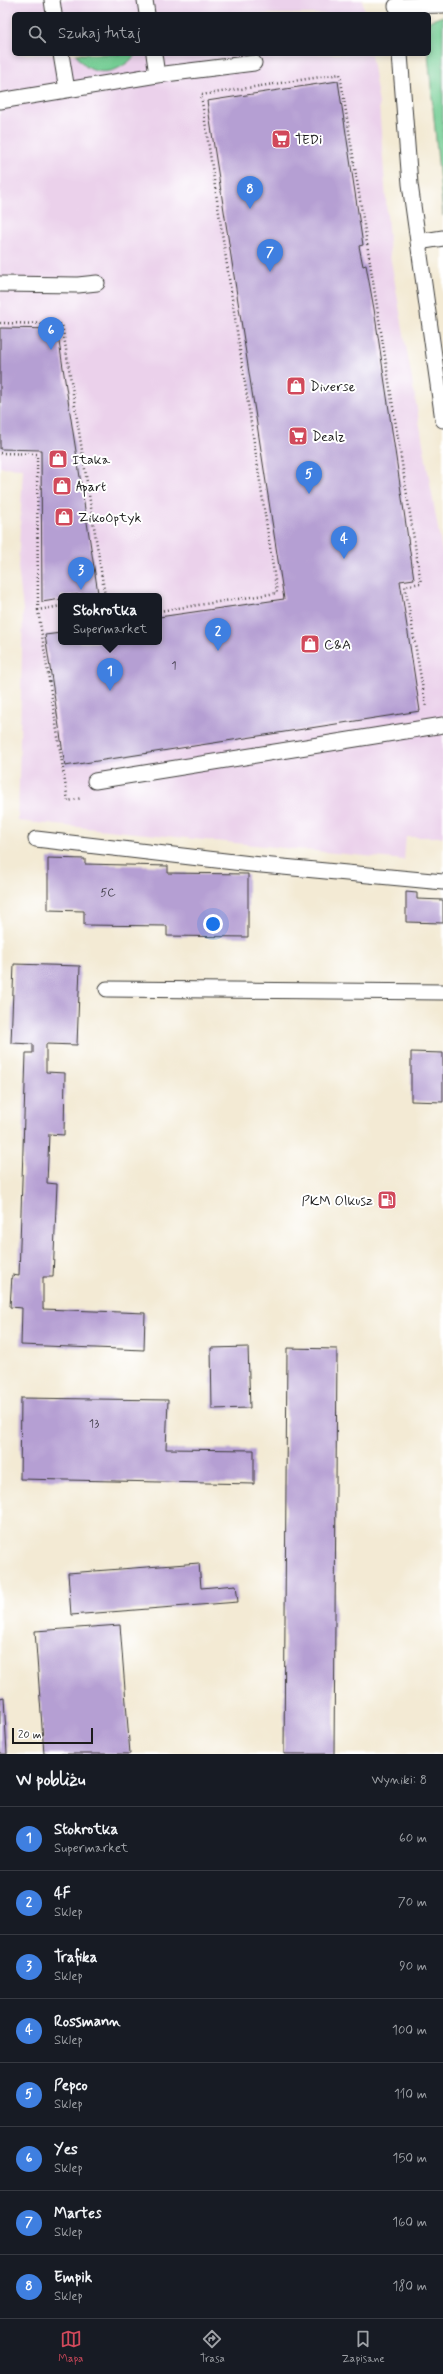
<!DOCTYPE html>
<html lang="pl">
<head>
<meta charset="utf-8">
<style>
  :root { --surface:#171b24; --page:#20242c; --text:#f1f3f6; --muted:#9ea1a6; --line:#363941; --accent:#d1495b }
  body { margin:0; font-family:Mynerve,sans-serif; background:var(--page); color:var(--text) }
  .scale { position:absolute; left:12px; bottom:10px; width:81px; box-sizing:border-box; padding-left:4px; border:2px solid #1c1c1c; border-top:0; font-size:11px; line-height:14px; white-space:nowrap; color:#1c1c1c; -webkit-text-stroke:3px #fff; paint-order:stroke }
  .you { position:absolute; left:213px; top:924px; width:14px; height:14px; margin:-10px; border:3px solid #fff; border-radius:50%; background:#1a73e8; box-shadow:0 0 0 6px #1a73e833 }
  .badge { display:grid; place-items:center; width:26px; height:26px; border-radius:50%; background:var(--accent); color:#fff; font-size:13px; font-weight:700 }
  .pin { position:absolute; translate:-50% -33px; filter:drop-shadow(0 1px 2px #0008) }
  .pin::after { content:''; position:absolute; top:21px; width:14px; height:12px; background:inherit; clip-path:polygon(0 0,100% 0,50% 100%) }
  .popup { position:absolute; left:58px; top:593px; width:104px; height:52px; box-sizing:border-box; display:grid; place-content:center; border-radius:6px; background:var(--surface); filter:drop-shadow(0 1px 3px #0005); font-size:13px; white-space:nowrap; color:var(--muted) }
  .popup b { font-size:15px; color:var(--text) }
  .popup::after { content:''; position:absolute; left:50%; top:100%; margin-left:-8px; border:8px solid transparent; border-top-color:var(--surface) }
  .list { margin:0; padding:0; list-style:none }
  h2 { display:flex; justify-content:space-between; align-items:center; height:52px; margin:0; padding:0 16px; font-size:17px }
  h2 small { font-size:13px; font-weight:400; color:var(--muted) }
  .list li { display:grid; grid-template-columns:26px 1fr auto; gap:12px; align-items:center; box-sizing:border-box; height:64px; padding:0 16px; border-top:1px solid var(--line) }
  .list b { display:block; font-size:15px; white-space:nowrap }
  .list p { margin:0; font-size:13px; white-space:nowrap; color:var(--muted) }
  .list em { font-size:13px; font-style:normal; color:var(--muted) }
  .icon { flex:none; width:22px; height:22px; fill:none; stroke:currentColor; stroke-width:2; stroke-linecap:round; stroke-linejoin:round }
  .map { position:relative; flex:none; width:443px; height:1754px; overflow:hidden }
  .search { position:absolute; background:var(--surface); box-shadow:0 2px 6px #0003; left:12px; right:12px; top:12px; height:44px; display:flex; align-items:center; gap:10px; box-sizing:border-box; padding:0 14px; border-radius:6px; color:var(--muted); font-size:15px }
  .sheet { height:564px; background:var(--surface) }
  nav { display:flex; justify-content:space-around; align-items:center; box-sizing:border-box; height:56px; border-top:1px solid var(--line); background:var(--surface); font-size:11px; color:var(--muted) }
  nav a { display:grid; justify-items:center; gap:2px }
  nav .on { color:var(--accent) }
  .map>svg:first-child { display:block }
</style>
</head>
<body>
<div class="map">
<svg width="443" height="1754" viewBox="0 0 443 1754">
  <rect width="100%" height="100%" fill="#fff"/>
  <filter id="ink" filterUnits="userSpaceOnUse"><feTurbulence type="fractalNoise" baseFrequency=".025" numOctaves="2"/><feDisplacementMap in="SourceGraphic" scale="8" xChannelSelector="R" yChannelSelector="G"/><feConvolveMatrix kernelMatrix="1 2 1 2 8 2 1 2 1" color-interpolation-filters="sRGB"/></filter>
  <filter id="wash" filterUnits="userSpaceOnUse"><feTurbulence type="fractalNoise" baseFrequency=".012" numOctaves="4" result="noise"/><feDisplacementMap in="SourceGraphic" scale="16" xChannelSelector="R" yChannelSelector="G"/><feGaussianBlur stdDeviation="0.9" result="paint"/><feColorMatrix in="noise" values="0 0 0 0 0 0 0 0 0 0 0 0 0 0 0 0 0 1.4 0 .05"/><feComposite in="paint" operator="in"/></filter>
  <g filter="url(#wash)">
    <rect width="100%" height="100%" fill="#f3ead4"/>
    <path fill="#ebd1eb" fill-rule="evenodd" d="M0,0H362L365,14H14V54H371L379,104L390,255L443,557V837H406L404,860L18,821L23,610L18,567L23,468L0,467ZM61,596H159V642H61Z"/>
    <path fill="#74cd94" stroke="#487458" d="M443,16V216L428,54L429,21Z
      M76,54H136C121,74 89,81 76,54Z"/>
    <g id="blocks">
      <path fill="#b59fd3" d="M338,81L363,245L359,246L363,266L366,265L374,309L414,579L400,581L420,711L65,766L45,635L61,633V642H159V617L284,599L207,101Z
        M0,328L57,329L98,593L61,596V599L42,602L41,450L0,449Z
        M48,858L85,859V864L168,866V873L248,874V937L167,936V926L84,925V911L48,910Z
        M406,892L417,893V899L443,900V923L406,922Z
        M14,964L80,966L77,1045L46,1044V1072L65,1073L64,1135L49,1134L47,1183L57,1184L53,1277H43V1309L145,1313L144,1350L21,1345L22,1308L10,1307L12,1275L19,1276L26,1053H33V1044L11,1043Z
        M411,1052L443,1053V1102L411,1101Z
        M248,1347L250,1408L212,1409L211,1348Z
        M287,1348L337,1349L334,1754H284Z
        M21,1398L168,1400L166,1449L254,1450V1484L20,1479Z
        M199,1563L201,1588L236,1585L238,1602L71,1615L68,1573Z
        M120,1625L130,1754H44L35,1631Z
        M4,1697L7,1754H0V1698Z"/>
    </g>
  </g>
  <g filter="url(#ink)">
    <use href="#blocks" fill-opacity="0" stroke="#3c3b38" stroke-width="1"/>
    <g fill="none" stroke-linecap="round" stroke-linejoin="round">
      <g stroke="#3c3b38" stroke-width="17">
        <path id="service" d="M52,0L54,14
          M145,0L147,14
          M396,6L443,5
          M61,54L67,90
          M154,54L157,75
          M400,54L410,184L443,420
          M0,101L157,75L254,63
          M418,242L443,238
          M0,284L78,285L97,283
          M95,781L443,725
          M36,839L251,864L443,882
          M107,989L443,992"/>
      </g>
      <path stroke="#3c3b38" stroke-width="2.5" stroke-dasharray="1 3" stroke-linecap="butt" d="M0,323L62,324L105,596
        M0,453L37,454L38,610L61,606
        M38,610L68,801L82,798
        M159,611L277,593L201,95L340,74L421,583L405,586L426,707"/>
      <use href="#service" stroke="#fff" stroke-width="15"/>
    </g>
  </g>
  <defs>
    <g id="supermarket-square" transform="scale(1)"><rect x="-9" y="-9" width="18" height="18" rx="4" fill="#d1495b" stroke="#fff"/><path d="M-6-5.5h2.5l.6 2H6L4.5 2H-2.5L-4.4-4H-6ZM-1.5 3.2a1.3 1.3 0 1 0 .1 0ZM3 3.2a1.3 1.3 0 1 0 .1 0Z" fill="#fff"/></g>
    <g id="shop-square" transform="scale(1)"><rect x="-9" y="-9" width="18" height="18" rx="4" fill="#d1495b" stroke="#fff"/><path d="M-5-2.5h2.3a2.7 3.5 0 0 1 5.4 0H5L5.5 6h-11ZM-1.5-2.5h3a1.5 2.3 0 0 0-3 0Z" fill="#fff"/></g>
    <g id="fuel-square" transform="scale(1)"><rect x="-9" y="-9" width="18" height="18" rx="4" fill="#d1495b" stroke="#fff"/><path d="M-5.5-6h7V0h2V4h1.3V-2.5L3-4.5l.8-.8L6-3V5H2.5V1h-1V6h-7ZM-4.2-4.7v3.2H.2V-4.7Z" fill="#fff"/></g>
  </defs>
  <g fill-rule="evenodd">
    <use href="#supermarket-square" x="281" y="139"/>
    <use href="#shop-square" x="296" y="386"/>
    <use href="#supermarket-square" x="298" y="436"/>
    <use href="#shop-square" x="58" y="459"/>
    <use href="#shop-square" x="62" y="486"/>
    <use href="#shop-square" x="64" y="517"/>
    <use href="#shop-square" x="310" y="644"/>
    <use href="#fuel-square" x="387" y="1200"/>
  </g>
  <g text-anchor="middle" stroke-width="4" stroke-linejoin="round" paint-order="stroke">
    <g font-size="12" fill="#423d4a">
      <text x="174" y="669">1</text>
      <text x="108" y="896">5C</text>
      <text x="94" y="1427">13</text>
    </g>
    <g font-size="14" fill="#1c1c1c" stroke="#fff" text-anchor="start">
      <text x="295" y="144">TEDi</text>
      <text x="310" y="391">Diverse</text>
      <text x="312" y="441">Dealz</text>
      <text x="72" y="464">Itaka</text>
      <text x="76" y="491">Apart</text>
      <text x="78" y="522">ZikoOptyk</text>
      <text x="324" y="649">C&amp;A</text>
      <text x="373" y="1205" text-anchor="end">PKM Olkusz</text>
    </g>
  </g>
</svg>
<div class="scale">20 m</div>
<div class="you"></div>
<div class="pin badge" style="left:110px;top:691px;background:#3f7fe0">1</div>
<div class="popup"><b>Stokrotka</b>Supermarket</div>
<div class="pin badge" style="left:218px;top:651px;background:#3f7fe0">2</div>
<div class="pin badge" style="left:81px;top:590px;background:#3f7fe0">3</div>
<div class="pin badge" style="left:344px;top:559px;background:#3f7fe0">4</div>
<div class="pin badge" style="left:309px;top:494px;background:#3f7fe0">5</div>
<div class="pin badge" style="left:51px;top:350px;background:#3f7fe0">6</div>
<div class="pin badge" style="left:270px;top:272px;background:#3f7fe0">7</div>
<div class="pin badge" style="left:250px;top:209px;background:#3f7fe0">8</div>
<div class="search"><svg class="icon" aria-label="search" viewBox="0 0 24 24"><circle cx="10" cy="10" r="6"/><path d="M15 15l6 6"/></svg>Szukaj tutaj</div>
</div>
<section class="sheet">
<h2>W pobliżu<small>Wyniki: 8</small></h2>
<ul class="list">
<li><span class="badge" style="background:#3f7fe0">1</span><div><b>Stokrotka</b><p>Supermarket</p></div><em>60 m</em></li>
<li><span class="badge" style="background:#3f7fe0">2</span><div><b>4F</b><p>Sklep</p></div><em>70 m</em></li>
<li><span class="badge" style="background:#3f7fe0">3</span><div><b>Trafika</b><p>Sklep</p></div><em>90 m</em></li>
<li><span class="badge" style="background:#3f7fe0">4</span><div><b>Rossmann</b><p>Sklep</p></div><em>100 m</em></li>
<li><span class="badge" style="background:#3f7fe0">5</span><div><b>Pepco</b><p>Sklep</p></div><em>110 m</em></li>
<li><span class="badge" style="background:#3f7fe0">6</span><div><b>Yes</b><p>Sklep</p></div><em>150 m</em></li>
<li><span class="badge" style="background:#3f7fe0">7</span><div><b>Martes</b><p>Sklep</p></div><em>160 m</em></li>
<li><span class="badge" style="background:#3f7fe0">8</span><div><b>Empik</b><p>Sklep</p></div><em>180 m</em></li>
</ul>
</section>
<nav>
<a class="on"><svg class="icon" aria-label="map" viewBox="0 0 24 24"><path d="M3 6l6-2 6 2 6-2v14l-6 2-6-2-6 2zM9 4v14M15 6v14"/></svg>Mapa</a>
<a><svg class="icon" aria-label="directions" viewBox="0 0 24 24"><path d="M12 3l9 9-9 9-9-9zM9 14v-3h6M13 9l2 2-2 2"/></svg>Trasa</a>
<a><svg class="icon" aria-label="saved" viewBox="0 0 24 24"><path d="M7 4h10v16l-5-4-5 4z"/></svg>Zapisane</a>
</nav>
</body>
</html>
